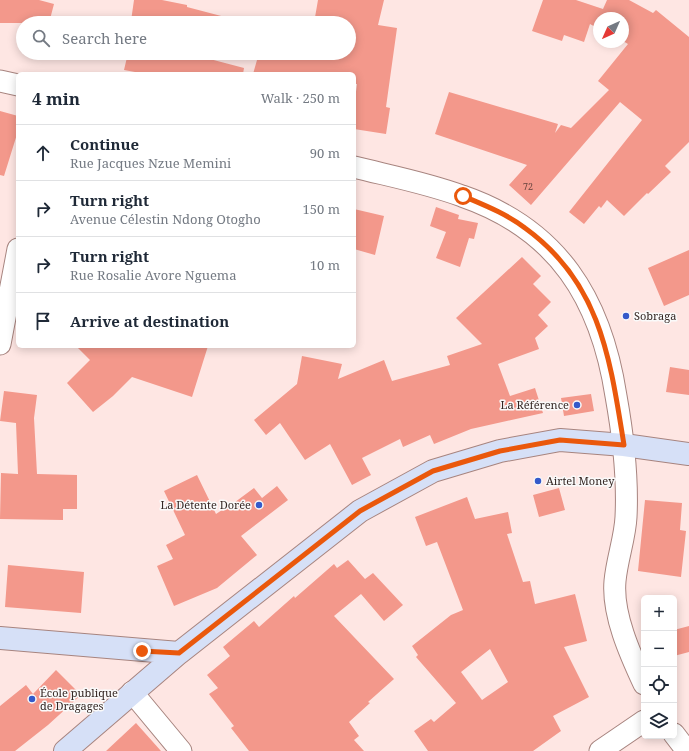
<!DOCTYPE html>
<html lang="en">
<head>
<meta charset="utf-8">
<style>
  :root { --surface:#fff; --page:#f2f2f3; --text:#1f2937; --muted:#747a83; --line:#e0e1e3 }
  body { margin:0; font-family:"Noto Serif",serif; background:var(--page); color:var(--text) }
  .controls { position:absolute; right:12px; bottom:12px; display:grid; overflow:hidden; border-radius:6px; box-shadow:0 2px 10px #0003 }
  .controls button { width:36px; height:36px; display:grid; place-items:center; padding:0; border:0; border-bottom:1px solid var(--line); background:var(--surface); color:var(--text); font:20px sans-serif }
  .compass { position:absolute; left:593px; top:12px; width:36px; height:36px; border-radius:50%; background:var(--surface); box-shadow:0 2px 10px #0003; rotate:225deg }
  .stop { position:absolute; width:12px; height:12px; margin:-9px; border:3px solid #ea580c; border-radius:50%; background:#fff }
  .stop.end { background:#ea580c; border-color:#fff; box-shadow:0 1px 4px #0008 }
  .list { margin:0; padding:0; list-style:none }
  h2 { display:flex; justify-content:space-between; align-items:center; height:52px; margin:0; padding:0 16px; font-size:17px }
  h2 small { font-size:13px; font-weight:400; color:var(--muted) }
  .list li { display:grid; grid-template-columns:26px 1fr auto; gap:12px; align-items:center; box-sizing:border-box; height:56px; padding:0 16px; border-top:1px solid var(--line) }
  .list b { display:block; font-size:15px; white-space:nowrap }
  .list p { margin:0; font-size:13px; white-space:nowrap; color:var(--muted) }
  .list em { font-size:13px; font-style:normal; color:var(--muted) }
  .icon { flex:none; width:22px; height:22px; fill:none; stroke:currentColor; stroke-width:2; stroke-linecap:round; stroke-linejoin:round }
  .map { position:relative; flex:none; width:689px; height:751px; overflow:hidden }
  .search { position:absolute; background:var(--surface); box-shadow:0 2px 10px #0003; left:16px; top:16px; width:340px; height:44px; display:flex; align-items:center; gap:10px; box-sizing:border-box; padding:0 14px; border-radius:22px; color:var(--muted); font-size:15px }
  .panel { position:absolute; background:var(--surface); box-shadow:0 2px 10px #0003; left:16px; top:72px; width:340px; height:276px; border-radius:6px }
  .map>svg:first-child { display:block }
</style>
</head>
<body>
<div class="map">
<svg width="689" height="751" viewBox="0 0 689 751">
  <rect width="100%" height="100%" fill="#fee6e3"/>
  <path fill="#f3988b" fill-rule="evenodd" d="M0,0H39L54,4L49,23H0Z
    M134,0H162L187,5V7L225,17V23H142L131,21Z
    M318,0H384L378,25L397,28L386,107L390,108L386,134L354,129V107L357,84H354V74H253L259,53H349V23H314Z
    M543,0H576L603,9L607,0H629L653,13L656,10L689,37V142L665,166L671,172L648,194L647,193L624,216L607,200L601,208L599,206L584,224L569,212L642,120L620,102L531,205L509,185L527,165L435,134L449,92L558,124L555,133L561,125L571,128L609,90L598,81L628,44L623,41V18H599V29L590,24L584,42L564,35L562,41L532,31Z
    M128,53H187L244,68L243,74H146L124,70Z
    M0,111L18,116V131L4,176L0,175Z
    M436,207L459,215L458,219L478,223L474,239L469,238L460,267L436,258L446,232L430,226Z
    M354,209L384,216L375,255L354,249Z
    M689,250V295L664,306L648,268Z
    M522,257L541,276L533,284L551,302L538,315L548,326L535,338L539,349L498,364L510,396L535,388L543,413L471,429L434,444L430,435L403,447L400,439L362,458L371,475L352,485L330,444L305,460L280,423L266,435L254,420L297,384L302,356L342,364L338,379L384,360L392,381L450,365L447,356L482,344L456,318Z
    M76,346H208L192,397L132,377L113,396L93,412L67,383L90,360Z
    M670,367L689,370V395L666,392Z
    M4,391L37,395L34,418L37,474L77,475V509H63V520L0,519L1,473L18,474L16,423L0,421Z
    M591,394L594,411L564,416L561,398Z
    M197,475L216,514L222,510L223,511L254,488L262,498L277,486L288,500L241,536L257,555L217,588L174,606L157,566L173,559L166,545L185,535L164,491Z
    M559,488L565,510L539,517L533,495Z
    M467,497L475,519L508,512L512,533L507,534L523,582L530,581L535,604L575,594L587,641L564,647L589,697L553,716L561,731L533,751H428L414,731L431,719L434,722L456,703L416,657L418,655L412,646L451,615L463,610L437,542L426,546L415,517ZM490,649L508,682L482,700L461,672Z
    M645,500L682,503L680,530L686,531L681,577L638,571Z
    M348,560L365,579L373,573L403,605L384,621L361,594L334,616L394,679L368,702L370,703L349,722L359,736L354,740L364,751H249L231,728L234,726L209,694L218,688L207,675L230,656L223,647L254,621L259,627L294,596L295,598L334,564L337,568Z
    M8,565L84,572L81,613L5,607Z
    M689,626V652L674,656V630Z
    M56,670L81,695L48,725L15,751H0V706L26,685L33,694Z
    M136,723L161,751H106Z"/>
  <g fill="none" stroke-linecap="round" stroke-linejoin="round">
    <g stroke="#a7847f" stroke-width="23">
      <path id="street" d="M0,81L18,85
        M354,167C390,176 427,183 462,196C558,229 601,299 616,396C623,435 628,477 626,517C625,538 617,559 615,581C612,614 630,654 644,684
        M0,344L18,249
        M132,692L181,751
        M674,734L687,751
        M600,751L644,721"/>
    </g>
    <g stroke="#a7847f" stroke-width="24">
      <path id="secondary" d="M0,638L179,653
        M65,751L179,653L360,511L433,471L500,451L560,440L624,445L689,454"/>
    </g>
    <use href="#street" stroke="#fff" stroke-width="21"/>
    <use href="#secondary" stroke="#d6e0f7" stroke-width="22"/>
  </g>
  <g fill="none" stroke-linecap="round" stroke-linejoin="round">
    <path stroke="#ea580c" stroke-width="5" d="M142,651L179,653L360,511L433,471L500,451L560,440L624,445C610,359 601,283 525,228C507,214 484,205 463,196"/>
  </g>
  <g fill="#345aca" stroke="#fafafa" stroke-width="1.5">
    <circle cx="626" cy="316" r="4"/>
    <circle cx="577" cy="405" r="4"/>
    <circle cx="538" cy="481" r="4"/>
    <circle cx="259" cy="505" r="4"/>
    <circle cx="32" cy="699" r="4"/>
  </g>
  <g text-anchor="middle" stroke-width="3" stroke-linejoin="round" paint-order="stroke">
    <g font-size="9" fill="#64423d">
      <text x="528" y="190">72</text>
    </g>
    <g font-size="11" fill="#342623" stroke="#fafafa" text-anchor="start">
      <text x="634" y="320">Sobraga</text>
      <text x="569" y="409" text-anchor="end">La Référence</text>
      <text x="546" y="485">Airtel Money</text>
      <text x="251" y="509" text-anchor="end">La Détente Dorée</text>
      <text x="40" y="697">École publique<tspan x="40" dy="13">de Dragages</tspan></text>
    </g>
  </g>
</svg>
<div class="controls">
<button>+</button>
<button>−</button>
<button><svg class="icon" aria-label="locate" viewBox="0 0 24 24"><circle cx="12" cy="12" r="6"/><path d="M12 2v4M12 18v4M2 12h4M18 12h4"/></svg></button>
<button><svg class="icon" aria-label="layers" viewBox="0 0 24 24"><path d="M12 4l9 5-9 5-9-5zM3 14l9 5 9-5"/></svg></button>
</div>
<svg class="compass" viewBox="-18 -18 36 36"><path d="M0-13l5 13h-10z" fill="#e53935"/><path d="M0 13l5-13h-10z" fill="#747a83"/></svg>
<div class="stop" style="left:463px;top:196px"></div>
<div class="stop end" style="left:142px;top:651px"></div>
<div class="search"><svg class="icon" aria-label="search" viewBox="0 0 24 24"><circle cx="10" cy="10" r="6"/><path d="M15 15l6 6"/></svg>Search here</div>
<section class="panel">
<h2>4 min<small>Walk · 250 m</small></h2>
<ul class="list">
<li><svg class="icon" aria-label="ahead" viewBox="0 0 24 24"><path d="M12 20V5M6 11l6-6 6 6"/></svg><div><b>Continue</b><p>Rue Jacques Nzue Memini</p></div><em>90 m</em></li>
<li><svg class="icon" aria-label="right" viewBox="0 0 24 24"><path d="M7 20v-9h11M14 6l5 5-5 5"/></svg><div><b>Turn right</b><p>Avenue Célestin Ndong Otogho</p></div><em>150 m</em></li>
<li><svg class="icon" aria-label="right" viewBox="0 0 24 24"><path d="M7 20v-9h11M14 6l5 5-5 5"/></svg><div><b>Turn right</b><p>Rue Rosalie Avore Nguema</p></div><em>10 m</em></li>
<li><svg class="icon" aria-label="arrive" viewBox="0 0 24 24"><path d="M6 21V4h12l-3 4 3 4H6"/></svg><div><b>Arrive at destination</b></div></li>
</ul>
</section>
</div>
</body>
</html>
